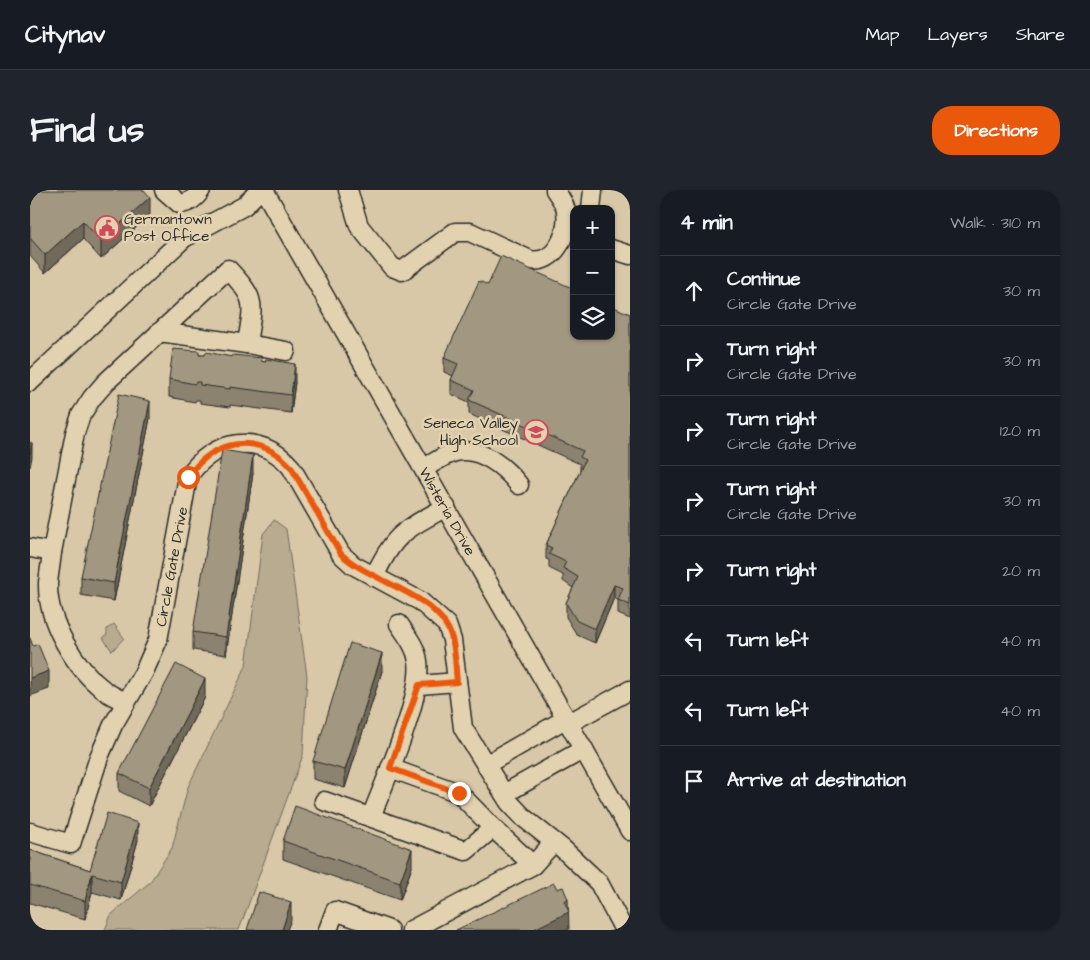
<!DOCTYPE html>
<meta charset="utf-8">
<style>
body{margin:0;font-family:"Architects Daughter",sans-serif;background:#20242c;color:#f1f3f6}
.controls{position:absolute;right:15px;top:15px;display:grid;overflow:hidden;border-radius:10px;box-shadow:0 1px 4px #0004}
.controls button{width:45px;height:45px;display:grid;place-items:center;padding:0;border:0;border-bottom:1px solid #363941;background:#171b24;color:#f1f3f6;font:25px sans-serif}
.stop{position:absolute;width:15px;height:15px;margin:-11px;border:4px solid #ea580c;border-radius:50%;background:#fff}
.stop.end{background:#ea580c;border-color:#fff;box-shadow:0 1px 5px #0008}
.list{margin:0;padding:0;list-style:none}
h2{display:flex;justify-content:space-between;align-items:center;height:65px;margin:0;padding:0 20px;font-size:21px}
h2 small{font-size:16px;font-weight:400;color:#9ea1a6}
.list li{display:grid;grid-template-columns:32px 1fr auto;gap:15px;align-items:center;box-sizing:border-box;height:70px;padding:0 20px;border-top:1px solid #363941}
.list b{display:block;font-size:19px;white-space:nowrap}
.list p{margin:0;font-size:16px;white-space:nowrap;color:#9ea1a6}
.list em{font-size:16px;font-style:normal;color:#9ea1a6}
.icon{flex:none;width:28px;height:28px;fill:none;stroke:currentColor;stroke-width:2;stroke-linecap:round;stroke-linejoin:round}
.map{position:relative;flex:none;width:600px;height:740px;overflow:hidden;border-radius:20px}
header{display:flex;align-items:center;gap:30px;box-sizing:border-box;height:70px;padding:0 25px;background:#171b24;border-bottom:1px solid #363941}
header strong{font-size:24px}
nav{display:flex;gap:28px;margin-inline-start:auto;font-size:18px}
.intro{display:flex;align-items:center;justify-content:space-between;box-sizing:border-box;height:120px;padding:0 30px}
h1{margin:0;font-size:35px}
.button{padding:12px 22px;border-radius:20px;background:#ea580c;color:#fff;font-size:18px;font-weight:700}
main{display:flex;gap:30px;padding:0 30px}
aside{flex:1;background:#171b24;border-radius:20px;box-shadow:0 1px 4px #0004}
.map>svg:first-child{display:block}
.green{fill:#b8ab90;stroke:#726b5e}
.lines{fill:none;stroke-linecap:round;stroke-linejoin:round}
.minor-casing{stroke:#2b2b2b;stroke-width:21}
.minor{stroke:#e3d2af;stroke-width:18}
.wall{fill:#8b836f;stroke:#2b2b2b}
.shaded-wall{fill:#716a5a;stroke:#2b2b2b}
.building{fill:#a29881;stroke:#2b2b2b}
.route{stroke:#ea580c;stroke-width:6}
.labels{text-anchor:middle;stroke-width:5;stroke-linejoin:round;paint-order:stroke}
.poi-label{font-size:15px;fill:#2b2b2b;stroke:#e3d2af;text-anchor:start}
.street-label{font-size:15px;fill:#2b2b2b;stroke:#e3d2af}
</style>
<header>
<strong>Citynav</strong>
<nav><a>Map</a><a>Layers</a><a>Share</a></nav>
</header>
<div class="intro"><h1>Find us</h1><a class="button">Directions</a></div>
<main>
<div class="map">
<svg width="600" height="740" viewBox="0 0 600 740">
<rect width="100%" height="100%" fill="#d8c8a7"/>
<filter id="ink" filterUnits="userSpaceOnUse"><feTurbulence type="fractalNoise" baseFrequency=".02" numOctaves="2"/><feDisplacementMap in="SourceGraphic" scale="10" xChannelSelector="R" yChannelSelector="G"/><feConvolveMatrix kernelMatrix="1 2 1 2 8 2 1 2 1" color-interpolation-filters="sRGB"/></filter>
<g filter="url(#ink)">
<path class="green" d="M244,330L256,339L277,486L273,565L209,740H75L81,725L120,692L142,658L158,597L216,476L233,344Z
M84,434L94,448L82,461L73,448L77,445V439Z"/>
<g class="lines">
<defs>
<g id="minor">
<path d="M134,0L150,14C160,13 166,8 171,0"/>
<path id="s1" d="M234,0L600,641"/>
<path d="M318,0L329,36L362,77L372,81L425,42H440L500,70C525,75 539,44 536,21C535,14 529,6 525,0"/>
<path d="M561,19L563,0"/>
<path d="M581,59L600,65"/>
<path d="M217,154L256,161"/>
<path d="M0,192L154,48L214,16L230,0"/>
<path d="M394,278C404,273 414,265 425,262C450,256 475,277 489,295"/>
<path d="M0,358L22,362C21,373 19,383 18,393C17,432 45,478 75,501C81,505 89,509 96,512"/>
<path d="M22,362L45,243L51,225L62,208L76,192L198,79C228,111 223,112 217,154L129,142"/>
<path d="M344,387C365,342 375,340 416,317"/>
<path d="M389,495L427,492"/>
<path d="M539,533L600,500"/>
<path d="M457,574L537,528"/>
<path d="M360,578L429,603L463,638"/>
<path d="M474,604L554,559"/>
<path d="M294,611L436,661L463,638L503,675"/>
<path d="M341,627C355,591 393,506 388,471C386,457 377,446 369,434"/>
<path id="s2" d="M0,642L41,654L69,567L83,535L114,482L128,450L158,287C183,249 230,241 261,277L311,364L323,375L390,411L417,435L422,450L433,538L479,612L494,628L533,659L569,693L594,740"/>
<path d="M298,740L305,721L359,740"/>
<path d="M381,740L503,675L524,652"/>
</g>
</defs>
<use href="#minor" class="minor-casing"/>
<use href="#minor" class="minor"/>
</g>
<path class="wall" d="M0,0L120,25L71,69L53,49L15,83L0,66Z
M458,95L600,124V429L588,424V410L584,408L565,453L547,445L536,427V413L543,398L533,391V385L519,378V370L516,369V355L550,281V274L439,224V212L421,204V190L423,186L414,182V168Z
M169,165L202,167L232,171L265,192L261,223L200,215V217L170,213V210H166L165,212L139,207V189Z
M120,228L84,411L51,405V387Z
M223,283L196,465L163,460V442Z
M352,481L315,598L283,589V571Z
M175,507L119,616L89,601V583Z
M108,650L91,710L62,702L55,729L0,713V660L60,680Z
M253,651L382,677L370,710L253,669Z"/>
<path class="shaded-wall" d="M120,7V25L71,69V51Z
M53,31V49L15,83V65Z
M265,174V192L261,223V205Z
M120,211V228L84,411V393Z
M2,253V267L0,277V264Z
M223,265V283L196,465V447Z
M584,395V408L565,453V439Z
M352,463V481L315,598V580Z
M19,481V499L0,506V488Z
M175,489V507L119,616V598Z
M108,633V650L91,710V692Z
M382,659V677L370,710V692Z
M62,684V702L55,729V711Z
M538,709L539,740H502L534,711Z
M261,712V730L257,740H252Z"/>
<path class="building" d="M0,0H114L120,7L71,51L53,31L15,65L0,48Z
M471,66L544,99V146H581V116L600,124V415L588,410L593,398L584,395L565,439L547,431L536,413L548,387L533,378L536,372L519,364L522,358L516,355L555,270L550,267L553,261L439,210L444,200L421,190L428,174L414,168L449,91L458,95Z
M143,159L169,161V165H175L176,162L202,167L203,165L232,168L231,171L235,172L236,169L265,174L261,205L200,197V199L170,195V192H166L165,194L139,189Z
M89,204L120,211L84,393L51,387Z
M0,252L2,253L0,264Z
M192,260L223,265L196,447L163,442Z
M0,448L3,456L8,454L19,481L0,488Z
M320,453L352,463L315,580L283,571Z
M146,474L175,489L119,598L89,583Z
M265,616L382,659L370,692L253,651Z
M77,623L108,633L91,692L62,684L55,711L0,695V660L60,680Z
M524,693L527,699L533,697L538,709L534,711L539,722L502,740H426Z
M229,702L261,712L252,740H217Z"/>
</g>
<g class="lines" filter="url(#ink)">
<path class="route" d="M158,287C183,249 229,241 261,277L311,364C340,391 395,401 416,435C426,450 425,474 427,492L389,495L360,578L429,603"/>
</g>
<defs>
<symbol id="civic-ring" viewBox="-11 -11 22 22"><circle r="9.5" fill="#e3d2af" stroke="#d1495b" stroke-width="1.5"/><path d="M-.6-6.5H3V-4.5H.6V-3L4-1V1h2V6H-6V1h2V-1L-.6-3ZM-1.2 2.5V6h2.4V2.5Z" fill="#d1495b"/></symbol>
<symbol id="school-ring" viewBox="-11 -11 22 22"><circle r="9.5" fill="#e3d2af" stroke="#d1495b" stroke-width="1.5"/><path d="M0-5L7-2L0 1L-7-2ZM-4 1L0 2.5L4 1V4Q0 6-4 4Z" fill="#d1495b"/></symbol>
</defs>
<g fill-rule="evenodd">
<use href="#civic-ring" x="63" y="24" width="28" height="28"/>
<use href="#school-ring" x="492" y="228" width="28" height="28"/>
</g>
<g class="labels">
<g class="poi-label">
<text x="94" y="34">Germantown<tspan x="94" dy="17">Post Office</tspan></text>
<text x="488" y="238" text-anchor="end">Seneca Valley<tspan x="488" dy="17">High School</tspan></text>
</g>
<g class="street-label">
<text dy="5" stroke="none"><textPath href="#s1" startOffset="370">Wisteria Drive</textPath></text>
<text dy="5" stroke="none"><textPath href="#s2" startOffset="340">Circle Gate Drive</textPath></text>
</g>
</g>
</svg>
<div class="controls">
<button>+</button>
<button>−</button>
<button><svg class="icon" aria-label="layers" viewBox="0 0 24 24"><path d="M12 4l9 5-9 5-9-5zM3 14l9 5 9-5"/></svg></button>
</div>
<div class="stop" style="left:158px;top:287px"></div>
<div class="stop end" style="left:429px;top:603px"></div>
</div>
<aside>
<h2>4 min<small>Walk · 310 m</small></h2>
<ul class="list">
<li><svg class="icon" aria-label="ahead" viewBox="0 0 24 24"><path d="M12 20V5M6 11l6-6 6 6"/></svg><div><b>Continue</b><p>Circle Gate Drive</p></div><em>30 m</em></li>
<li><svg class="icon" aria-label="right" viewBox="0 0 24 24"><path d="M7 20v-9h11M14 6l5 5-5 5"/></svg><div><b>Turn right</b><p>Circle Gate Drive</p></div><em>30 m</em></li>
<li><svg class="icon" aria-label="right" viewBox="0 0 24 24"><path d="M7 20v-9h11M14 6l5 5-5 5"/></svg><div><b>Turn right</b><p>Circle Gate Drive</p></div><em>120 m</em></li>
<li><svg class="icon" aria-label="right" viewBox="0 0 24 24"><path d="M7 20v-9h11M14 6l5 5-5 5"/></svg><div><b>Turn right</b><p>Circle Gate Drive</p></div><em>30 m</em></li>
<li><svg class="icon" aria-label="right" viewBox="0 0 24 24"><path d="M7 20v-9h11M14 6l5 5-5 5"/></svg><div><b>Turn right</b></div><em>20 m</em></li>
<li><svg class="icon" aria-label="left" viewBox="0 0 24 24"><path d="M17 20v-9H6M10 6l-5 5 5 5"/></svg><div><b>Turn left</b></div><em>40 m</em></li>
<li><svg class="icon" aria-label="left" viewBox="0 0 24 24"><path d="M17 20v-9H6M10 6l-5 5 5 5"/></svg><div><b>Turn left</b></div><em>40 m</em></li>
<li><svg class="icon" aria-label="arrive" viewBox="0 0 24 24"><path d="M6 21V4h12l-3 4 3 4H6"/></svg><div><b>Arrive at destination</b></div></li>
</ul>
</aside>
</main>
